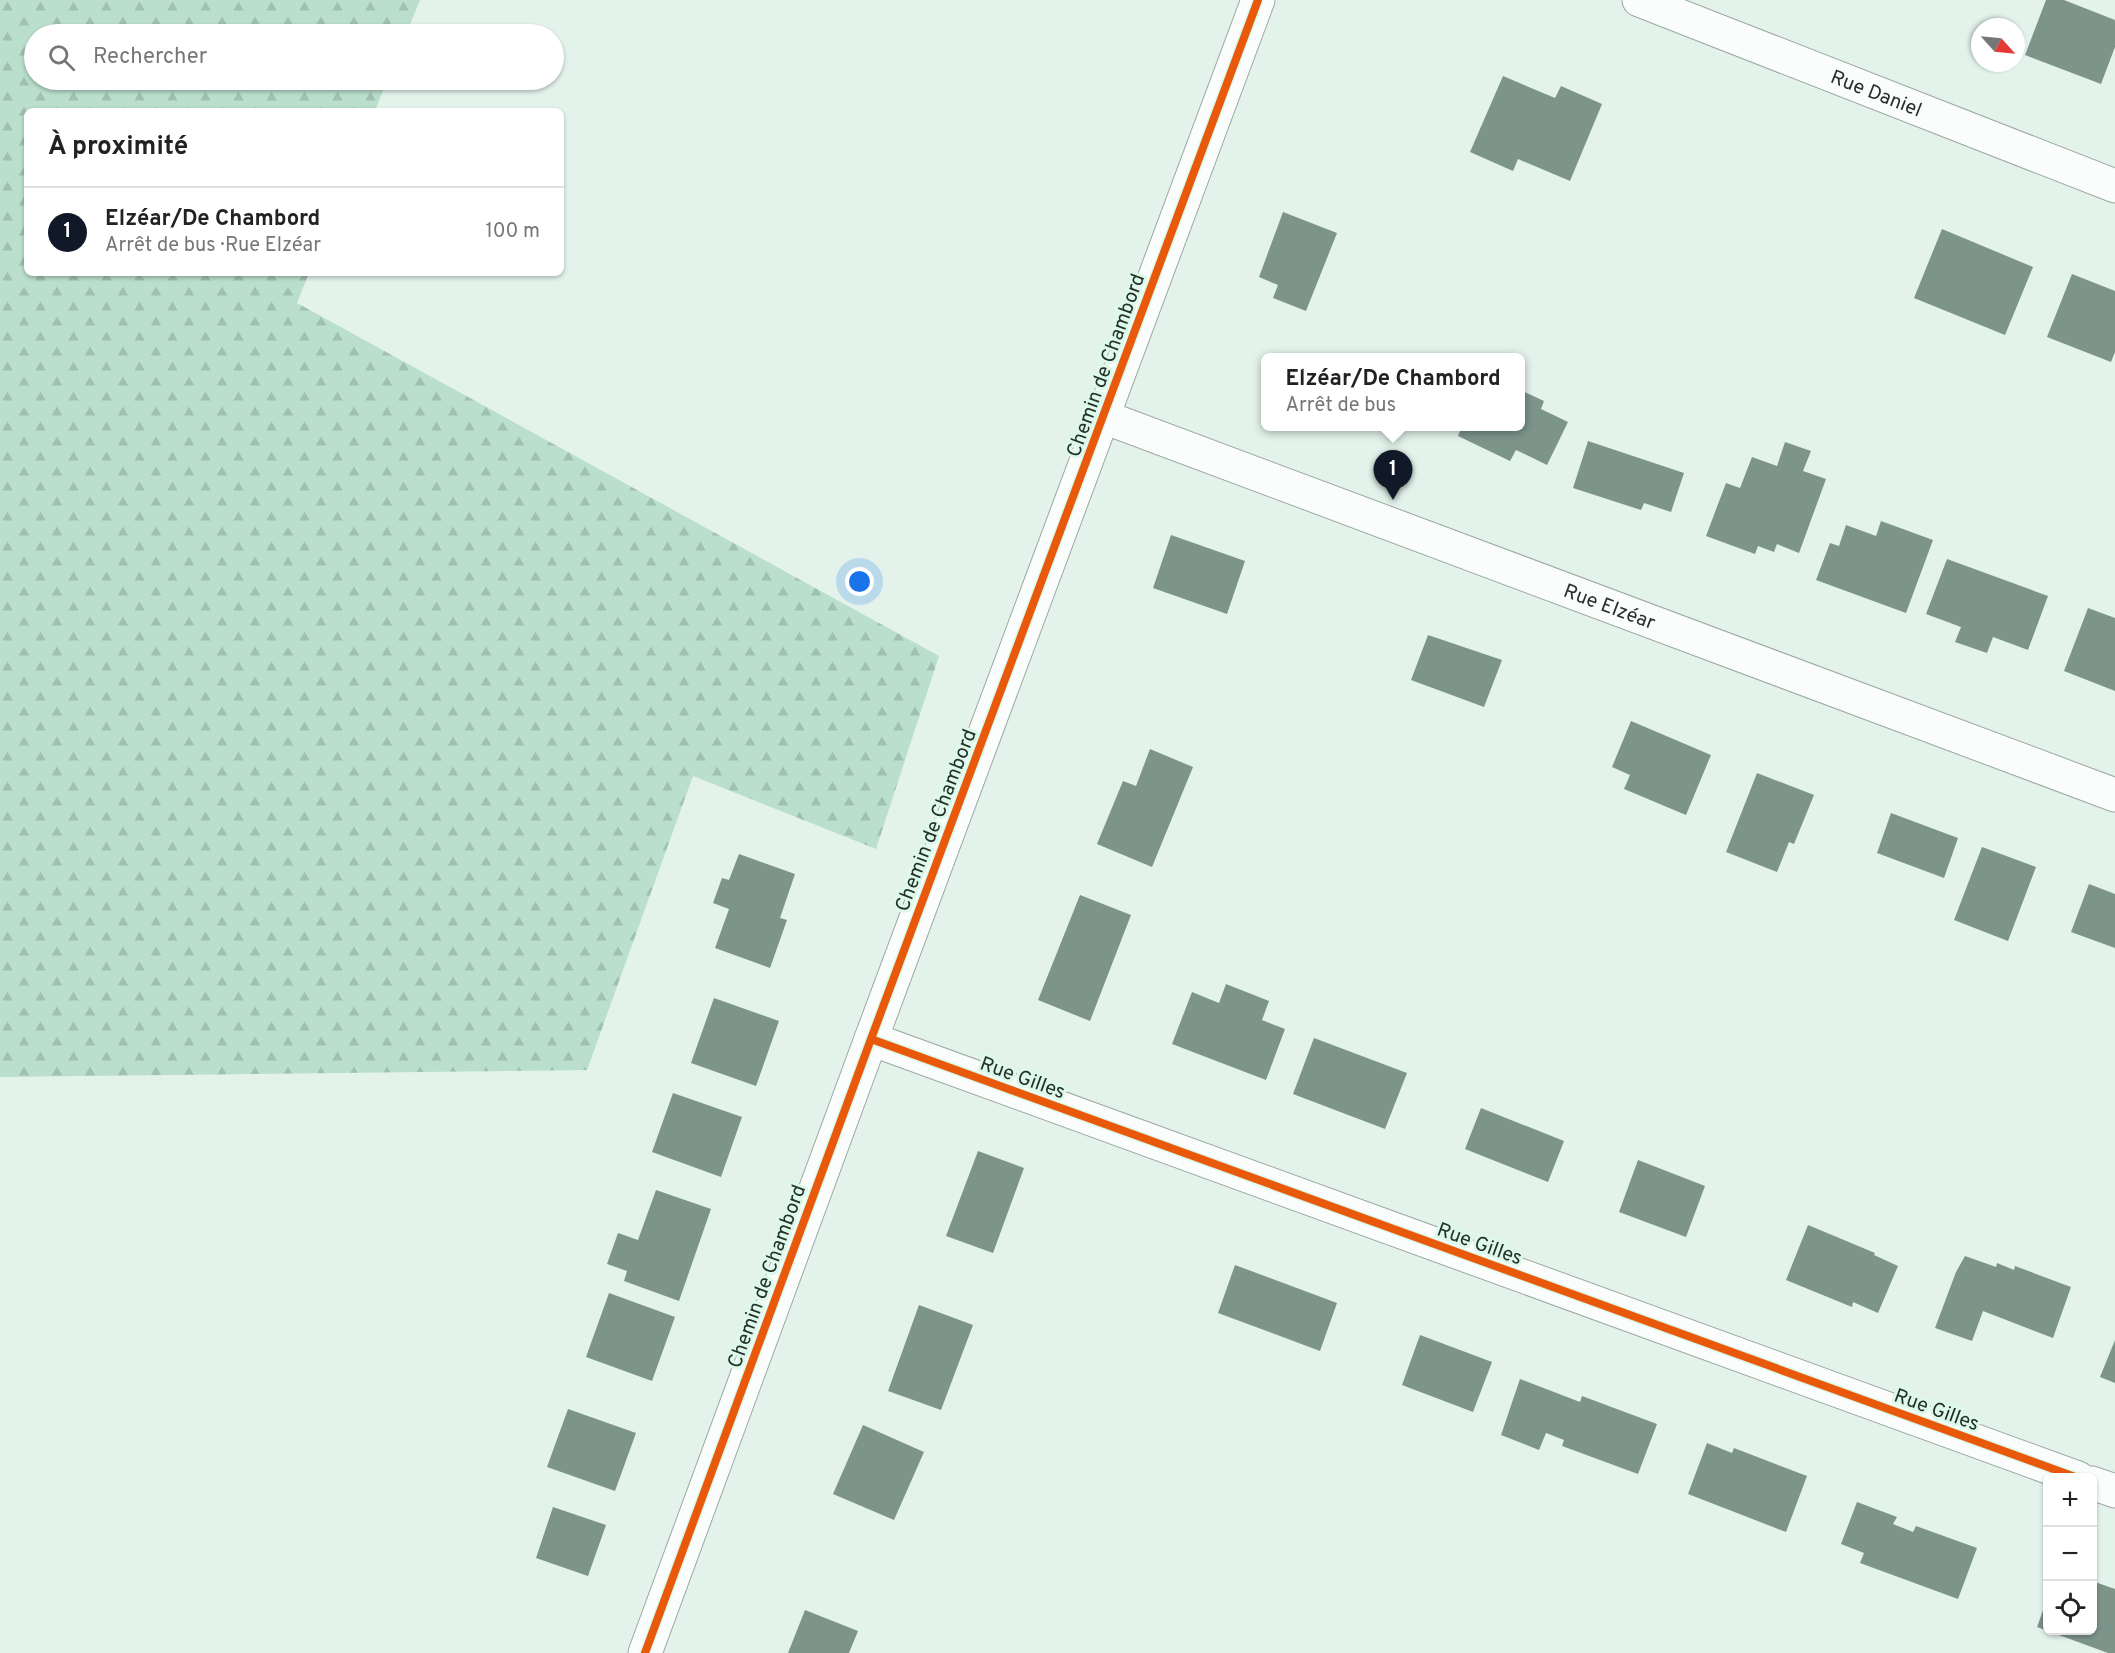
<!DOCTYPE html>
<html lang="fr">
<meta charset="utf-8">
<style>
body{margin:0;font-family:Overpass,sans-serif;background:#f6f6f6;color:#222}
.controls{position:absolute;right:18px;bottom:18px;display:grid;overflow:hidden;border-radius:9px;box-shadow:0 2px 4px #0004}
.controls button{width:54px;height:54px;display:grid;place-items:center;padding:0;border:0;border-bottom:2px solid #e0e0e0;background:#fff;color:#222;font:30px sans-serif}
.compass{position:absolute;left:1971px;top:18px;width:54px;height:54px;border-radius:50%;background:#fff;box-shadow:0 2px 4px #0004;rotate:117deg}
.you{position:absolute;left:860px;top:582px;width:21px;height:21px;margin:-15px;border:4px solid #fff;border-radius:50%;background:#1a73e8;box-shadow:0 0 0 9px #1a73e833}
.badge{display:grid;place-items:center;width:39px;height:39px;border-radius:50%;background:#111827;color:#fff;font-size:20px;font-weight:700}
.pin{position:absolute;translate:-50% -50px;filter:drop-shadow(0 2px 3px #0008)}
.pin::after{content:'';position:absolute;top:32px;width:21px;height:18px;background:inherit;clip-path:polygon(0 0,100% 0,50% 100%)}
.popup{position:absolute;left:1261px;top:353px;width:264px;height:78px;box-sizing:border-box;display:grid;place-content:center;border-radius:9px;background:#fff;filter:drop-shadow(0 2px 4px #0005);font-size:20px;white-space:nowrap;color:#767676}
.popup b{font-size:22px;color:#222}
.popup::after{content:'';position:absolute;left:50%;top:100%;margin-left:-12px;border:12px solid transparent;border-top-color:#fff}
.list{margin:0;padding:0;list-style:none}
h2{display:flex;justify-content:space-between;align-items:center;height:78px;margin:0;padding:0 24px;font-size:26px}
h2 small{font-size:20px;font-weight:400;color:#767676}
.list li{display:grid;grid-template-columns:39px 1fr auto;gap:18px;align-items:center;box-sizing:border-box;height:90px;padding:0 24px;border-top:2px solid #e0e0e0}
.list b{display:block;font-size:22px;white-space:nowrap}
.list p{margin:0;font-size:20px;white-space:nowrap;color:#767676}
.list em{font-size:20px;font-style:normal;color:#767676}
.icon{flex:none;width:33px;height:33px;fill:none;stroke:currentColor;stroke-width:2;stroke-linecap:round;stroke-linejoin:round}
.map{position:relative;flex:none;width:2115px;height:1653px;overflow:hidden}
.search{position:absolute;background:#fff;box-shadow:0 2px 4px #0004;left:24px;top:24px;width:540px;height:66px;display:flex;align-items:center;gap:15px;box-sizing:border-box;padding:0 21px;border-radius:33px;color:#767676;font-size:22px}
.panel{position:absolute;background:#fff;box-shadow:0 2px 4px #0004;left:24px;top:108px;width:540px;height:168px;border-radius:9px}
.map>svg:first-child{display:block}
.forest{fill:url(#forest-firs)}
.building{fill:#7d948b}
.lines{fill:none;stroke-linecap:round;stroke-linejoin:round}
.street-casing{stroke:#9ca8a1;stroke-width:35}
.street{stroke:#fbfdfc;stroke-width:33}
.cycleway-casing{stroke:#ddf9ea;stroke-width:11}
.cycleway{stroke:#e8590c;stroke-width:8}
.labels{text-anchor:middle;stroke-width:6;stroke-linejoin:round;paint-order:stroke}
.street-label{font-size:20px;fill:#25302b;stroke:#ddf9ea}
</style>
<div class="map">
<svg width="2115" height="1653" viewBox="0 0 2115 1653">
<defs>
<pattern id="forest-firs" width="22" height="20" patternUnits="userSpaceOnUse" patternTransform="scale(1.5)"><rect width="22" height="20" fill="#badfcd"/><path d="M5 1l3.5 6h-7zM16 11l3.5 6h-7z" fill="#a0c0b0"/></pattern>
</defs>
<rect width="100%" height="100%" fill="#e3f3eb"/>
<path class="forest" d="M0,0H420L406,34H34V80H387L375,111H27V273H309L297,303L939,656L876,849L693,776L587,1070L0,1077Z"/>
<path class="building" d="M2046,0H2064L2115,20V47L2101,84L2025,55Z
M1503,76L1555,98L1561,86L1602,104L1570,181L1518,159L1513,171L1470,152Z
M1283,212L1337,233L1306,311L1273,298L1278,285L1259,277Z
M1942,229L2033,267L2005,335L1914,298Z
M2072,274L2115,291V352L2111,362L2047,337Z
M1520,390L1544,401L1541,409L1568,422L1547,465L1516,450L1510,461L1458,436L1462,426H1520Z
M1588,441L1684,473L1671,512L1644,503L1641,510L1573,488Z
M1785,442L1811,451L1803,471L1826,479L1799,553L1777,544L1774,552L1758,546L1755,554L1706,536L1726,483L1740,488L1752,457L1777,466Z
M1881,521L1933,540L1906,613L1816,580L1830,543L1839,546L1846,525L1876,536Z
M1171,535L1245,561L1227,614L1153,588Z
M1947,559L2048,596L2028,650L1993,637L1987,653L1955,642L1961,627L1926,614Z
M2088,608L2115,618V691L2064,671Z
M1428,635L1502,660L1484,707L1411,680Z
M1631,721L1711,755L1686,815L1624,789L1630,775L1612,767Z
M1150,749L1193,767L1152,867L1097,844L1123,781L1136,786Z
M1757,773L1814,795L1794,844L1789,842L1777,872L1726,852Z
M1891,813L1958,838L1944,878L1877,853Z
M1982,847L2036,867L2008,941L1954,920Z
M739,854L795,874L780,918L787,920L770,968L715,948L729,909L713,903L722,878L729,880Z
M2089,884L2115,894V948L2071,932Z
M1080,895L1131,915L1090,1021L1038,1000Z
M1226,984L1269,1001L1262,1020L1285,1029L1266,1080L1172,1044L1192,992L1219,1003Z
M714,998L779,1021L756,1086L691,1063Z
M1314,1038L1407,1073L1385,1129L1293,1094Z
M673,1093L742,1117L721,1177L652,1152Z
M1481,1108L1564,1141L1548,1182L1465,1149Z
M978,1151L1024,1168L993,1253L946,1236Z
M1638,1160L1705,1186L1686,1237L1619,1212Z
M656,1190L711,1209L679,1301L624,1281L627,1271L607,1264L618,1233L638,1240Z
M1808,1225L1875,1253L1874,1255L1898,1266L1878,1313L1853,1302L1852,1307L1786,1280Z
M1965,1256L1996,1267L1997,1263L2014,1270L2015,1266L2071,1287L2053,1338L1983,1311L1972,1341L1935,1328L1956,1272Z
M1235,1265L1337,1303L1320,1351L1218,1313Z
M609,1293L675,1317L652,1381L586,1357Z
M919,1305L973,1325L941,1410L888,1391Z
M1420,1335L1492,1362L1473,1412L1402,1385Z
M2115,1340V1383L2100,1377Z
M1520,1379L1580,1402L1582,1396L1657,1424L1638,1474L1562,1446L1564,1440L1546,1433L1539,1450L1501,1435Z
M568,1409L636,1433L615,1491L547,1467Z
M863,1425L924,1452L894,1520L833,1494Z
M1707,1443L1732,1453L1734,1448L1807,1476L1786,1532L1688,1494Z
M1857,1502L1897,1517L1893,1524L1913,1532L1916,1526L1977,1548L1958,1599L1860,1563L1864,1553L1841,1544Z
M553,1507L606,1525L588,1576L536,1558Z
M2092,1581L2115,1589V1653H2108L2037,1627L2047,1599L2048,1630H2092Z
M805,1610L858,1631L849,1653H788Z"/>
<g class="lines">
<defs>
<g id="street">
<path id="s1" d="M1639,0L2115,186"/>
<path id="s2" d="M1104,417L2115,795"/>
<path d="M871,1039L2078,1478"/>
<path d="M2092,1483L2115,1491"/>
<path d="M645,1653L871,1039L1258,0"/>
</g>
</defs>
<use href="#street" class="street-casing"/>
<use href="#street" class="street"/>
<defs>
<path id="cycleway" d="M871,1039L2078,1478
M645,1653L871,1039L1258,0"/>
</defs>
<use href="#cycleway" class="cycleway-casing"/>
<use href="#cycleway" class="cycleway"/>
</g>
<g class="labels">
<g class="street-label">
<text dy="7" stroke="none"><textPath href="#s1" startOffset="255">Rue Daniel</textPath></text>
<text transform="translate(1105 365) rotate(-70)" y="7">Chemin de Chambord</text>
<text dy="7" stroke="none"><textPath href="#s2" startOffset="540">Rue Elzéar</textPath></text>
<text transform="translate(935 820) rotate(-69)" y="7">Chemin de Chambord</text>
<text transform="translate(1023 1077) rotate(20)" y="7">Rue Gilles</text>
<text transform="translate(1480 1243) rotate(20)" y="7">Rue Gilles</text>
<text transform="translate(766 1276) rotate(-70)" y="7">Chemin de Chambord</text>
<text transform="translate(1937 1409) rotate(20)" y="7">Rue Gilles</text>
</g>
</g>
</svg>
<div class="controls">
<button>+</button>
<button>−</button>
<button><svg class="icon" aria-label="locate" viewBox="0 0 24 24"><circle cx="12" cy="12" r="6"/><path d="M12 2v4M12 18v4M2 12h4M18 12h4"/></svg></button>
</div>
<svg class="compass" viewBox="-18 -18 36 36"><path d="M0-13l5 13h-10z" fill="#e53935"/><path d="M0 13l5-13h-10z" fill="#767676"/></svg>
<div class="you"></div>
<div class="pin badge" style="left:1393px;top:500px">1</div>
<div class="popup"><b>Elzéar/De Chambord</b>Arrêt de bus</div>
<div class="search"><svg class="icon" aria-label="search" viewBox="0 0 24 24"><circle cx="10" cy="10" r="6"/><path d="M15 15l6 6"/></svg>Rechercher</div>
<section class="panel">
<h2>À proximité<small></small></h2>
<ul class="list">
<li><span class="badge">1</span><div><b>Elzéar/De Chambord</b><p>Arrêt de bus · Rue Elzéar</p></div><em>100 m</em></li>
</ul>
</section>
</div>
